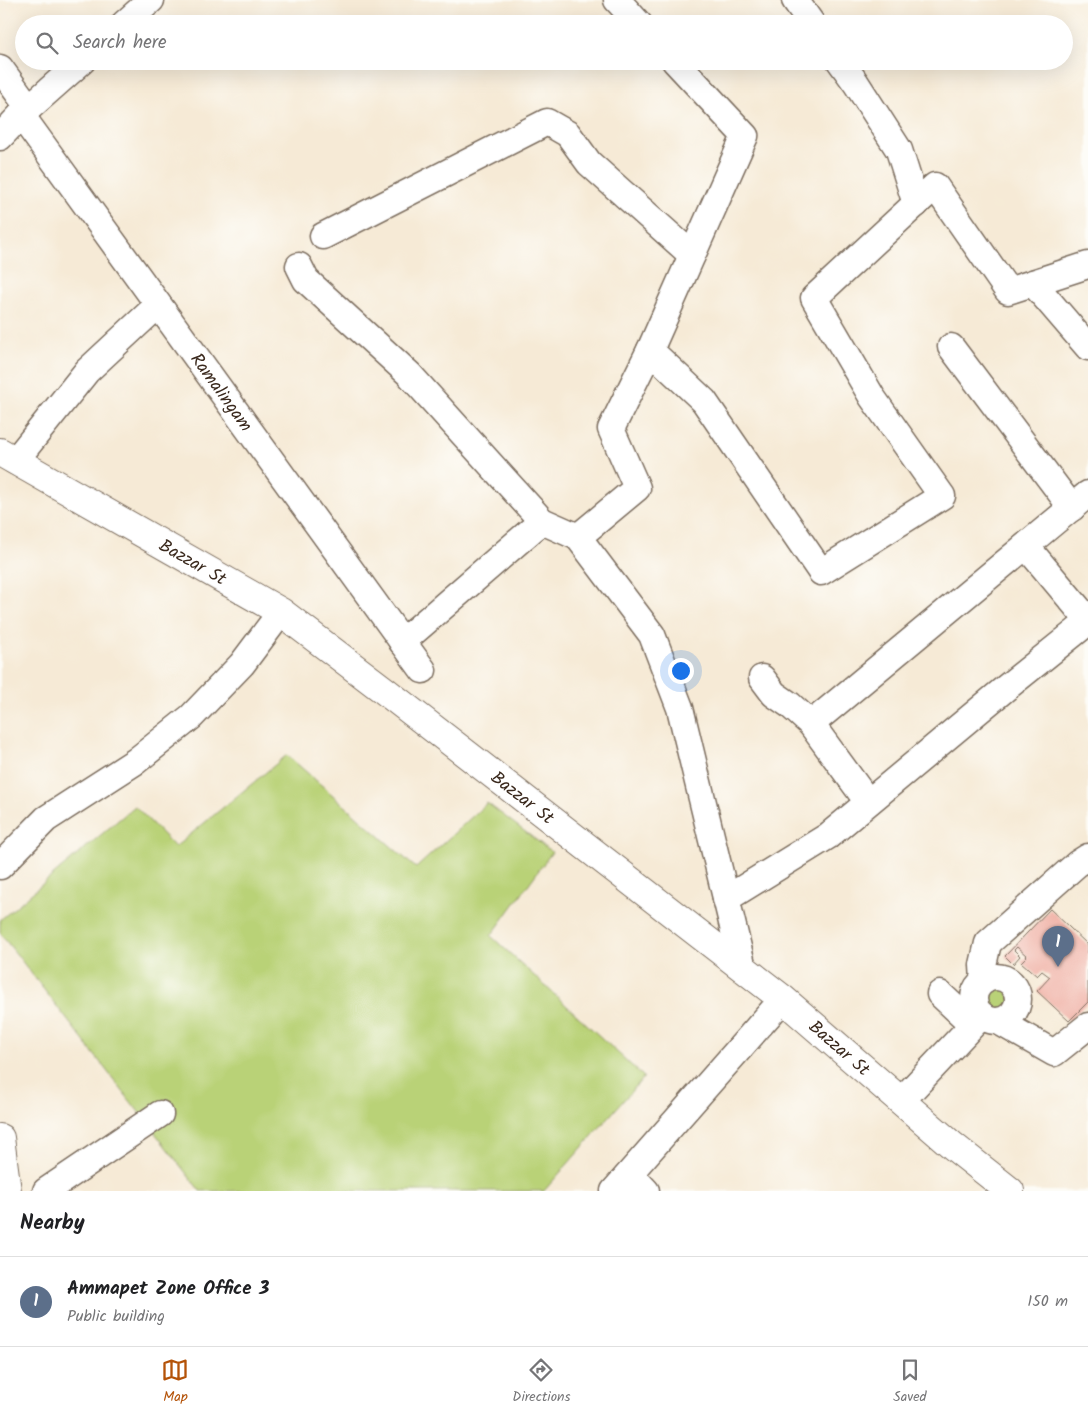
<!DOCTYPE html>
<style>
body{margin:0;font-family:Kalam,sans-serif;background:#f6f6f6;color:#202124}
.you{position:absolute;left:680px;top:670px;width:18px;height:18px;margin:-12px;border:4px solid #fff;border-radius:50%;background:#1a73e8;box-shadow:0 0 0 8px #1a73e833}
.badge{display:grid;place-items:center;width:32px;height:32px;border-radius:50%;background:#b45309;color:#fff;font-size:16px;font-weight:700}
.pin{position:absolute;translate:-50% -41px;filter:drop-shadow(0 1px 2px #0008)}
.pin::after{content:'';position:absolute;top:26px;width:18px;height:15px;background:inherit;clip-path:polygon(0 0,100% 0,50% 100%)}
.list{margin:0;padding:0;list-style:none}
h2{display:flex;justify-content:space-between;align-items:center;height:65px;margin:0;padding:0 20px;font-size:21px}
h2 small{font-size:16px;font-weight:400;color:#757577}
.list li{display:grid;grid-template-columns:32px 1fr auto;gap:15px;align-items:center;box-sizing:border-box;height:90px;padding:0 20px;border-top:1px solid #e0e0e0}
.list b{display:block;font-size:19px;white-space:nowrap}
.list p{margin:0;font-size:16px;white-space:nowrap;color:#757577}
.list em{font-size:16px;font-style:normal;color:#757577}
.icon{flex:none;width:28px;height:28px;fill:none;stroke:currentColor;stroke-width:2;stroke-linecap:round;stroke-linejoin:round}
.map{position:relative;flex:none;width:1088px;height:1191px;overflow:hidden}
.search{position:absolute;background:#fff;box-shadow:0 5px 20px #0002;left:15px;right:15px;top:15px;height:55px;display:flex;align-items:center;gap:12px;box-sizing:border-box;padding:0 18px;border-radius:28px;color:#757577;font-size:19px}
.sheet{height:155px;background:#fff}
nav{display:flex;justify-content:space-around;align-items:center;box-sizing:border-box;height:70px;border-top:1px solid #e0e0e0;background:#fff;font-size:14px;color:#757577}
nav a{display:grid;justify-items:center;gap:2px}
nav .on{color:#b45309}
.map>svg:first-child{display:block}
.green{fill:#b9d277;stroke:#7a7e4a}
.building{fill:#f0b0a5}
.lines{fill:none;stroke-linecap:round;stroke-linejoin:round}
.street-casing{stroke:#7c6d5e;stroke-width:29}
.secondary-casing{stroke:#7c6d5e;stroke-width:30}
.street{stroke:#fff;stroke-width:26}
.secondary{stroke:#fff;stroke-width:28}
.labels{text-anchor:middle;stroke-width:4.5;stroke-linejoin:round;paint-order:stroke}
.street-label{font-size:18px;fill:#3b2a1e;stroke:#fdfcf7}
</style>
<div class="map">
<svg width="1088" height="1191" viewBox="0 0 1088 1191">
<rect width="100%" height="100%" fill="#fdfcf7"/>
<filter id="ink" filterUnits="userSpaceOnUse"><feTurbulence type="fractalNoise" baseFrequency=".02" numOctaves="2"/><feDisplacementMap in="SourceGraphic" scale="10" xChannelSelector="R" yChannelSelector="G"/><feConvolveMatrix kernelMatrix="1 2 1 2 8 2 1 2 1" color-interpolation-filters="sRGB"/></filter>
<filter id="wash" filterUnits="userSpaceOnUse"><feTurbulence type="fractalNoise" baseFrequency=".0096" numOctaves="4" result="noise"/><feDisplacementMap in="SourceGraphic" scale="20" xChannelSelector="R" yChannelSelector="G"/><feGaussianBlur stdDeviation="1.12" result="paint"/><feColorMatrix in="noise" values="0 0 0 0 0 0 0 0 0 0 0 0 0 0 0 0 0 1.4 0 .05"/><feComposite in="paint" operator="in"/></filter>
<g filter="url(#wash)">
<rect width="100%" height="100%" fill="#f6ead6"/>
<path class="green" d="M287,755L416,868L487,803L552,852L491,936L644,1077L544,1191H200L0,933V920L135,806L175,847Z
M993,984C1014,981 1019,1009 997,1014L982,1003L983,994Z"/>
<g id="blocks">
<path class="building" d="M1050,909L1088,945V1002L1069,1021L1037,991L1050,977L1042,971L1037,976L1021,962L1027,956L1017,947L1014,950L1020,956L1013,964L1005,956Z"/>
</g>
</g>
<g filter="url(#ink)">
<use href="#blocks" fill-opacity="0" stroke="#7c6d5e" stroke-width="1"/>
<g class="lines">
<defs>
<g id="street">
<path d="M617,0L639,24"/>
<path d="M795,0L812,24"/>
<path d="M124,24L151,0"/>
<path d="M840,61L856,83L899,150L916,204"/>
<path d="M0,68L29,108"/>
<path id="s1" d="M21,115L423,670"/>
<path d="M0,137L21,115L82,61"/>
<path d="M323,236L547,122L568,134L589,163L692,255"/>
<path d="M299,266L306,280L409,374L542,521L578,537"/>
<path d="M1033,283L1088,347"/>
<path d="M951,347L1072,508"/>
<path d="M650,350L745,136L675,61"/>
<path d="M15,461L87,371L158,305"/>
<path d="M1026,546L1088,620"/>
<path d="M402,642L542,521"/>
<path d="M762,678L774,694L790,705L811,724"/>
<path d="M868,802L811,724L1088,494"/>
<path d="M0,866L46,819L136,761L191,717L242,664L281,612"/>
<path d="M726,899L828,836L1007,687L1088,622"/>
<path d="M743,968L680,708L652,635L578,537L637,488L611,429L650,350L704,401L821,572L942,496L872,397L814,298L935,186L1008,291L1088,265"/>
<circle cx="996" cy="999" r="22"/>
<path d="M984,981L983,965L988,943L1077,864L1088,857"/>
<path d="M940,994L972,1024"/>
<path d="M998,1021L1054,1053L1088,1026"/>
<path d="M901,1101L982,1015"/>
<path d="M630,1174L646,1191"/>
<path d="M46,1191L160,1114"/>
<path d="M614,1191L783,999"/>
</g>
<g id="secondary">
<path id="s2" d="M0,452L281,612L385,691L783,999L953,1146L1010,1191"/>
<path d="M0,1138L7,1191"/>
</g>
</defs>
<use href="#street" class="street-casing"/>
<use href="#secondary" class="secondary-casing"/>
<use href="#street" class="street"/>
<use href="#secondary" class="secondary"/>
</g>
</g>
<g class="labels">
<g class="street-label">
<text dy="6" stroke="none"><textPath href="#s1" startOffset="342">Ramalingam</textPath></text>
<text dy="6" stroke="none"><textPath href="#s2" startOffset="222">Bazzar St</textPath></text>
<text dy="6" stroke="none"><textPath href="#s2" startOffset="628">Bazzar St</textPath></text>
<text dy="6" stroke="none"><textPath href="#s2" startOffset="1032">Bazzar St</textPath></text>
</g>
</g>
</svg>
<div class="you"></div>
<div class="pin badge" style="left:1058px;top:967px;background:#5c6f8a">1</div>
<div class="search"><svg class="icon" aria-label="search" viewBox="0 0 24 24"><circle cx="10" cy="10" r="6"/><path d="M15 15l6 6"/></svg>Search here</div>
</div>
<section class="sheet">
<h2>Nearby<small></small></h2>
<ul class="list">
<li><span class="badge" style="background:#5c6f8a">1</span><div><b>Ammapet Zone Office 3</b><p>Public building</p></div><em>150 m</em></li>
</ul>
</section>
<nav>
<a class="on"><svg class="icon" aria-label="map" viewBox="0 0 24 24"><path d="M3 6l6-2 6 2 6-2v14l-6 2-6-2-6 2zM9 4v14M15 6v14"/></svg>Map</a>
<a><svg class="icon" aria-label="directions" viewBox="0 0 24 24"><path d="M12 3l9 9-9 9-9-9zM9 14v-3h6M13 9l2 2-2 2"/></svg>Directions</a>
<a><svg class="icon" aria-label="saved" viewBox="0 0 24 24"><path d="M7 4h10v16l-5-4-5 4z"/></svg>Saved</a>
</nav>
